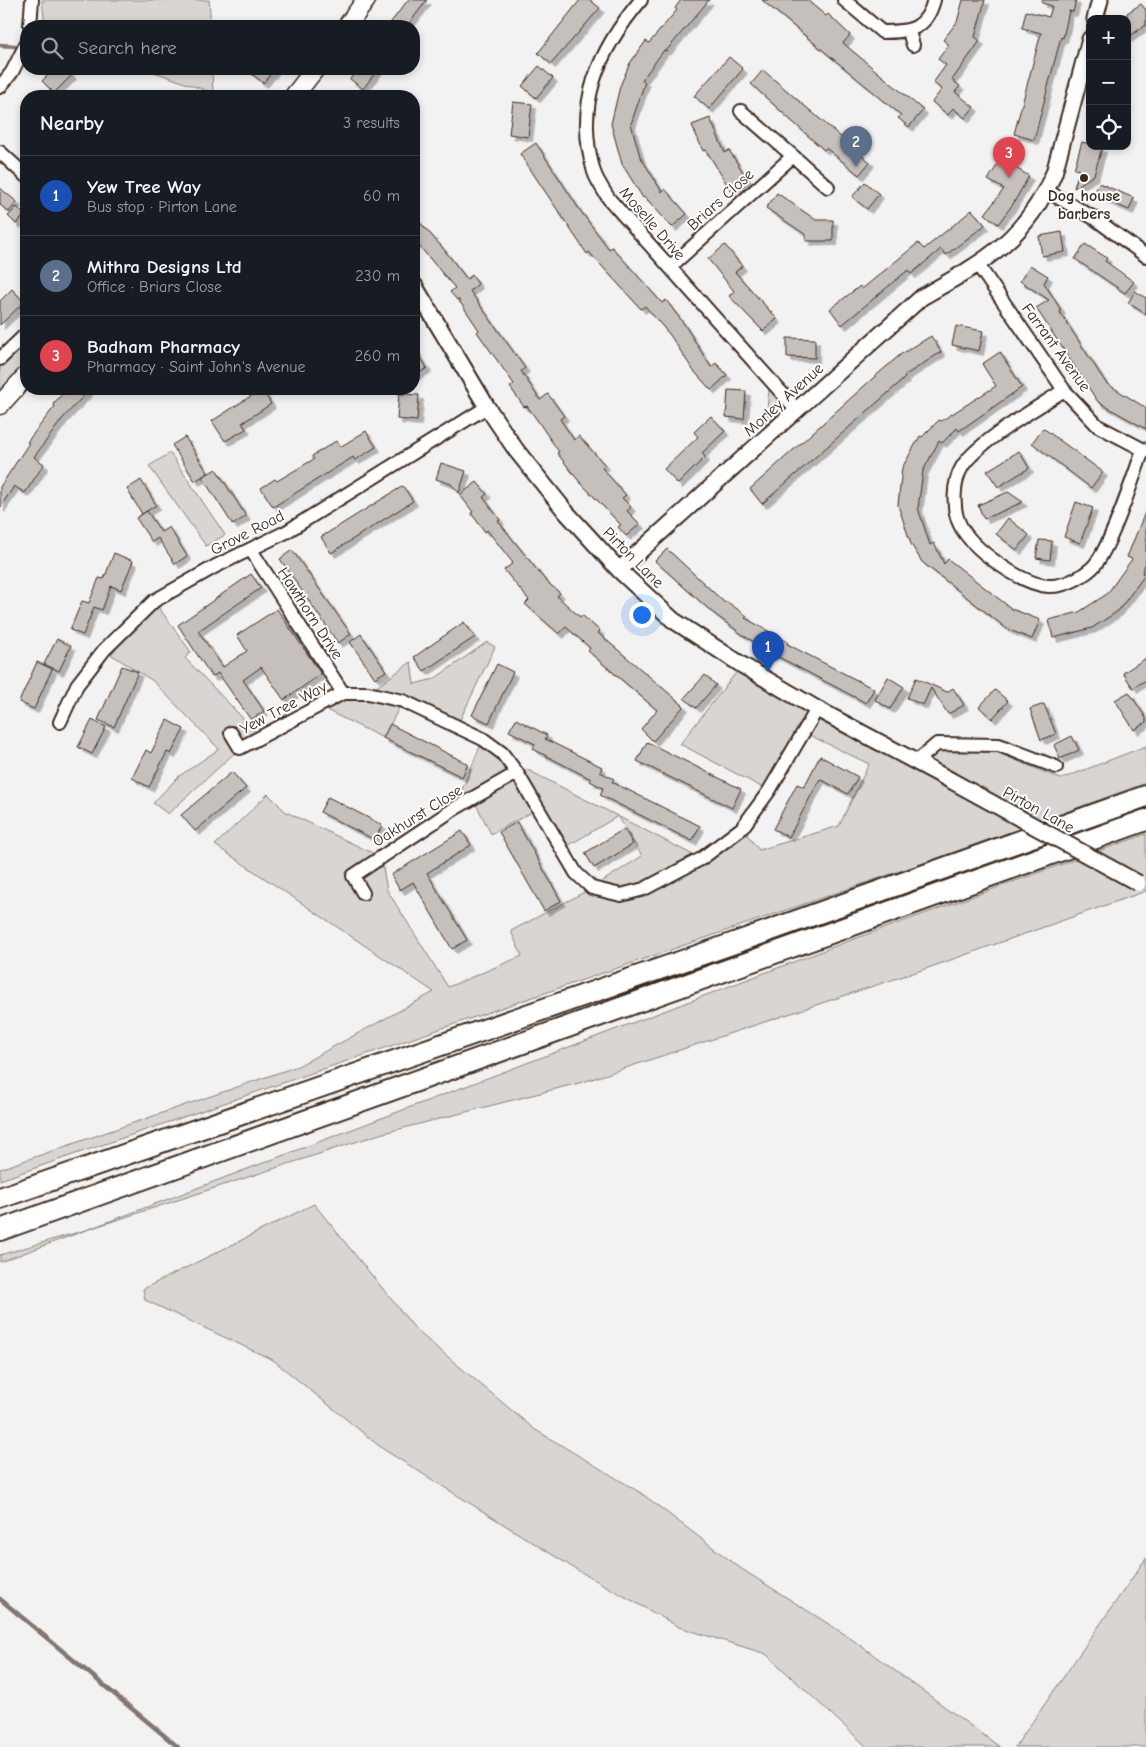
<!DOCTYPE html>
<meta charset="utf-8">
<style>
body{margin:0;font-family:"Comic Neue",sans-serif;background:#242831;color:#f1f3f6}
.controls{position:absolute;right:15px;top:15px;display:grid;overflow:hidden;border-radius:10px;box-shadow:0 2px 8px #0003}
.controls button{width:45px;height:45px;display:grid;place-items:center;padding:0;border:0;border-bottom:1px solid #363941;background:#171b24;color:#f1f3f6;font:25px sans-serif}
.you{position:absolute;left:641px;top:614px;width:18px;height:18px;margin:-12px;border:4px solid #fff;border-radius:50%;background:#1a73e8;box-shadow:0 0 0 8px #1a73e833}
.badge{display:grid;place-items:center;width:32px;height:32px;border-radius:50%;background:#2563eb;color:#fff;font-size:16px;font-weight:700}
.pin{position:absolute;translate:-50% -41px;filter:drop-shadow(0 1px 2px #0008)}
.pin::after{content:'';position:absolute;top:26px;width:18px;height:15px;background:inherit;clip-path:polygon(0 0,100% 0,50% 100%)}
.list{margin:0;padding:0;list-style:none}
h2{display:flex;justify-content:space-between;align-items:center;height:65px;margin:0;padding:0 20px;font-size:21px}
h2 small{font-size:16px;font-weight:400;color:#9ea1a6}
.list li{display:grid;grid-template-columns:32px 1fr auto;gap:15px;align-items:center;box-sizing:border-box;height:80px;padding:0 20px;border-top:1px solid #363941}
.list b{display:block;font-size:19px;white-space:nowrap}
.list p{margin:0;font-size:16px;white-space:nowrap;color:#9ea1a6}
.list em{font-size:16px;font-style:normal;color:#9ea1a6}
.icon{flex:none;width:28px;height:28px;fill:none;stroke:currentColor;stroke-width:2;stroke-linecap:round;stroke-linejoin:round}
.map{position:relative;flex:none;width:1146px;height:1747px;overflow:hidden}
.search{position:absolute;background:#171b24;box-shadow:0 2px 8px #0003;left:20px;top:20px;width:400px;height:55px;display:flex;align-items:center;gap:12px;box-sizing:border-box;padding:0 18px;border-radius:20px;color:#9ea1a6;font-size:19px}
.panel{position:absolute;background:#171b24;box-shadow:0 2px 8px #0003;left:20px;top:90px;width:400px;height:305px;border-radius:20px}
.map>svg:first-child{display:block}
.green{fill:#d8d5d2;stroke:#8a8078}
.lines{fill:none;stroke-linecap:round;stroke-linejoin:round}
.stream{stroke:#827770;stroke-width:4.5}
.building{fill:#c6c0bd;stroke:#3b2a1e;filter:url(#shadow)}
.minor-casing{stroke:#3b2a1e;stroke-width:16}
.tertiary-casing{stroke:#3b2a1e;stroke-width:19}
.secondary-casing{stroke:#3b2a1e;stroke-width:21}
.trunk-casing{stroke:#3b2a1e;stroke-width:24}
.minor{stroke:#fff;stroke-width:12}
.tertiary{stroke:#fff;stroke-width:15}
.secondary{stroke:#fff;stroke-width:18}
.trunk{stroke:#fff;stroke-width:20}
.tertiary-bridge-casing{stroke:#3b2a1e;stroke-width:19;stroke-linecap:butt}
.tertiary-bridge{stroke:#fff;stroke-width:15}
.poi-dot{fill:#3b2a1e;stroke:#fff;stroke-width:2}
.labels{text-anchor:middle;stroke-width:4;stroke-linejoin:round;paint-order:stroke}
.poi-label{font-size:16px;font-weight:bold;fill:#3b2a1e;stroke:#fff}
.street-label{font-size:16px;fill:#3b2a1e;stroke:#fff}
</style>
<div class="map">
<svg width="1146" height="1747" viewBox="0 0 1146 1747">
<defs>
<filter id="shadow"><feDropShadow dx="4.5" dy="4.5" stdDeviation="0" flood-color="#0004"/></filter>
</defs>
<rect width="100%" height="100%" fill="#f3f2f2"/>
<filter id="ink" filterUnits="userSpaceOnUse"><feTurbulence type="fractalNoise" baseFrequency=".02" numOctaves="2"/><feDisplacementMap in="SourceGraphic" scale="10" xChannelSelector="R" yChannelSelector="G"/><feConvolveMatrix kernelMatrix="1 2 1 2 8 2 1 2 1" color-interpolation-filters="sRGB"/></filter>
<g filter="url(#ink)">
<path class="green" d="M42,0H209L211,26H45Z
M146,69H212L213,93Z
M26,334V376L0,405V359Z
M770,380L797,410L764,440Z
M170,453L225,535L206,546L149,466Z
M154,601L191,652L185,658L261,737L240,748L168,814L153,803L178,777L219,749L153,681L104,650Z
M487,642L495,647L457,726L403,701L383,738L318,706L343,693H368L411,662L414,684L434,679Z
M742,665L916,762L937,744L999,745L996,752L1061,779L1146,746V783L941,857L0,1180V1169L298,1066L434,992L215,845L268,794L286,812L381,857L387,890L448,987L522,956L511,931L592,888L642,856L618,816L561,850L538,809L491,834L473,798L454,809L483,739L517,773L526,769L701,859L742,828L759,850L839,826L869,764L803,732L769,791L680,744Z
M1146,834V891L928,968L583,1082L380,1134L89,1229L0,1262V1255L89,1229L854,939Z
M314,1204L417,1331L534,1429L641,1493L740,1568L846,1635L1000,1747H867L766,1654L679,1627L572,1567L383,1449L273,1360L145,1300L143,1289Z
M1146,1558V1747H1015Z"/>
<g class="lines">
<path class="stream" d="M0,45L15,46
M0,1599L178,1747"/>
</g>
<path class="building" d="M408,0H427L407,26H388Z
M580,0H590L600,8L551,64L538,53Z
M681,0H709L666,51L664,50L642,80L645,82L631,124L640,156L662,192L665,189L687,214L672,227L645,197L643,198L622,164L611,124L620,86L630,63L646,41L649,43L677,10L675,8Z
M762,0H807L826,16L828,14L850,35L843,43L923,110L909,127L898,118L901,115Z
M963,0H985L975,37L980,41L952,80L960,86L955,92L974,107L965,118L953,108L948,115L932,102L942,89L933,83L946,65L938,59L949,45L943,40L957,22Z
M1042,0H1076L1073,12L1069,11L1063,38L1061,37L1034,140L1014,134L1041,33L1022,28L1026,11L1049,17L1052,6L1042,3Z
M1141,4L1146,10V25L1127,38V13Z
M729,57L743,69L709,109L694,96Z
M539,66L553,78L536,98L522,86Z
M54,69H66L72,75L54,93L42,81Z
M246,69H275L263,83Z
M358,69H378L363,89L350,79Z
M763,70L870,162L859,175L826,148L824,150L805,133L751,84Z
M513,102L532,104L528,137L509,134Z
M710,118L725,153L729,150L748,180L731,191L706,150L703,151L692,125Z
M1082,142L1090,144V146L1102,148L1094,175L1074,188L1079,170L1074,169Z
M536,143L579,209L609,249L612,247L662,303L666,300L684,324L711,367L716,363L727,375L711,390L693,370L670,335L645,306L641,309L589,252L587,254L520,154Z
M1001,159L1029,176L1013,204L998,224L985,214L1004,189L988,180Z
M865,182L879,194L867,209L852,197Z
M1099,183L1134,198L1129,210L1094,195Z
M0,188L17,202L9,212L0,205Z
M777,193L816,220H833V241H806V235L766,208Z
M17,207L25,215L16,224L8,216Z
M972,210L985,225L946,255L941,249L911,274L908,270L842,325L830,309L860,286L862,289L918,243L924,249Z
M414,216L442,247L467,279L472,275L478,284L470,291L525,368L521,371L540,400L548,394L564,416L560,419L574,440L579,436L605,465L602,468L626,495L622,498L631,507L627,511L640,524L626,536L618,527L621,525L578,480L557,453L559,452L537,420L527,406L524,407L510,387L514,384L477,332L479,330L458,299L457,300L450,292L455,288L414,240Z
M1062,232L1065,252L1042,256L1039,236Z
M1085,244L1107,258L1105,261L1134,282L1125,293L1075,259Z
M725,245L742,266L735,272L777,319L763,331L729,296L734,291L708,259Z
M1030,265L1048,276L1044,283L1061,310L1059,311L1106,383L1146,408V429L1098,402L1036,308L1049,300L1020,281Z
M12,289L24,302L0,325V301Z
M1135,291L1146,298V314L1128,303Z
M956,326L983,331L979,351L952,345Z
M931,336L941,352L904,376L905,378L762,504L750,489L872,379L900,355Z
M787,338L815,339V358L787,357Z
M414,346L427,368L414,376Z
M1000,352L1022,387L959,431L957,428L942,443L939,441L923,471L918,508L930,545L934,543L944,564L948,559L1012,609L1040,620L1032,639L1007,629L922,562L911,544L898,505L902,468L920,436L922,437L939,420L941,421L996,386L982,364Z
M67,389H90L63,418L34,457L44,464L25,493L14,486L0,508V487L29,443L27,442L55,406L53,404Z
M262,389L271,404L242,423L246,429L225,441L212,421Z
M728,390L746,391L744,419L726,417Z
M399,394L419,395L417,421L397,419Z
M711,416L725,431L702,453L705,457L678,484L664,469L698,437L694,432Z
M1043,428L1103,472L1091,488L1032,443Z
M366,431L376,447L355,460L353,457L273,507L261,488L275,479L277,481L314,459L312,456L336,441L340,447Z
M185,437L208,473L195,481L172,445Z
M1019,451L1029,468L998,487L987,471Z
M441,463L466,471L459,493L451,484L436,479Z
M216,469L246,516L233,525L202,477Z
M141,480L156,505L142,514L127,489Z
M477,482L487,494L483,497L500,520L498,521L545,580L560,593L557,596L580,617L582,615L600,631L598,633L684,706L653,741L641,729L657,710L588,651L590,648L566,627L559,634L525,604L529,600L504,570L513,563L487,530L485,532L471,513L473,512L460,495Z
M403,486L413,501L331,553L321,537Z
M1008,492L1023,502L984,519L978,505Z
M1076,502L1093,508L1080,543L1064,537Z
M1146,510V562L1142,573L1145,575L1118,611L1092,628L1053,638L1049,620L1079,612L1107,594L1132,559L1127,557Z
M147,511L161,532L169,527L187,556L175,564L158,538L152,542L136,518Z
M1008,518L1029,535L1017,550L996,534Z
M1039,540L1052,541L1050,560L1036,558Z
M667,549L725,603L726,601L747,616L745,618L788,642L787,644L874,689L866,703L771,653L772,651L747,638L713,613L655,561Z
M292,550L351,634L338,643L280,559Z
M114,553L133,561L121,590L111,586L102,610L94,607L83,635L70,630L82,601L89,603L99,578L104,579Z
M251,574L261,588L198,631L223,667L247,651L237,635L277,609L321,674L284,700L261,667L243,680L264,711L251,720L218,673L212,677L178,625Z
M464,622L475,637L424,671L414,657Z
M361,634L386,671L375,678L350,642Z
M57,639L71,646L59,671L44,664Z
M1146,658V680L1133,688L1123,673Z
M37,662L52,669L34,709L19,702Z
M497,664L513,672L489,723L472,715Z
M122,666L138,672L114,727L98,720Z
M705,675L716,685L696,708L684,698Z
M888,677L904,687L890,709L875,700Z
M916,678L947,692L953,688L964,705L948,714L931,688L923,705L907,698Z
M995,690L1008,701L992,719L979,707Z
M1129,692L1146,718V722L1134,730L1115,700Z
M1044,704L1056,734L1041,740L1030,709Z
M516,719L547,735L545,739L602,767L600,772L614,779L612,782L700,826L692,841L600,795L603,788L590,781L591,779L533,749L535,744L509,731Z
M92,720L106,727L92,754L78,747Z
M167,720L184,729L171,754L167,752L149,787L132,778L146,750L151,753Z
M390,724L468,764L462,777L383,738Z
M1072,736L1079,750L1060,759L1054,745Z
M647,742L741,789L732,808L637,761Z
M820,756L858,777L848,794L820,779L789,837L773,829L797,784L804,787Z
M232,772L246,788L195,831L181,815Z
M328,797L382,825L375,840L320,812Z
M517,822L561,901L544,911L499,832Z
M624,829L633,844L594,868L585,853Z
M462,831L471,845L427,873L467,940L452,949L413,882L400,890L391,875Z"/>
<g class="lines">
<defs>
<path id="minor" d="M641,0C598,51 574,105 594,172C597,181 604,191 609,199L797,410
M844,0L882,32C910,32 926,30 934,0
M30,26L32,0
M909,32L913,45
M0,87L12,72L26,44
M0,152L26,176
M793,156L828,187
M1047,191L1094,218L1146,256
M978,265L1064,390L1098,426L1146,451
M670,267L793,156L741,111
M0,359L26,334
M1064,390C1039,407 977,442 962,467C953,482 952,509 960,525C972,549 1021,584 1048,586C1063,587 1081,578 1092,568C1109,553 1134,475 1143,450
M251,550L343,693
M60,722L77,685L104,650L154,601L216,566L286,532L487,407
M231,733L240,748L343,693H368L403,701L483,739L502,753L517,773L576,873L592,888L621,895L644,889L701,859L742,828L769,791L817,709
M916,762L937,744L999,745L1056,767
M363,893L353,876L454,809L517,773"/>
<path id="tertiary" d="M1095,19L1100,0
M414,285L487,407L516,450L566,512L619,570L673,620L742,665L817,709L950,780
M619,570L922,297C982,263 1026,240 1054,173L1090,39"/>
<path id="secondary" d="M347,26L366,0
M294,96L315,69
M0,405L26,376"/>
<path id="trunk" d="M0,1198L740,941L1146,796
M0,1230L1146,820"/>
</defs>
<use href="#minor" class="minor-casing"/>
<use href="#tertiary" class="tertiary-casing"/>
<use href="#secondary" class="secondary-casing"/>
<use href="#trunk" class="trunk-casing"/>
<use href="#minor" class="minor"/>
<use href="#tertiary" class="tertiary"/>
<use href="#secondary" class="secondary"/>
<use href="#trunk" class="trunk"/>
<defs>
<path id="tertiary-bridge" d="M950,780L1138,883"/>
</defs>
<use href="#tertiary-bridge" class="tertiary-bridge-casing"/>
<use href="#tertiary-bridge" class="tertiary-bridge"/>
</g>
</g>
<circle class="poi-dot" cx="1084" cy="178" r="5"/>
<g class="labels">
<g class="poi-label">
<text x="1084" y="201">Dog house<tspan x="1084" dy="18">barbers</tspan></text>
</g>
<g class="street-label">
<text transform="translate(720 199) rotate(-42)" y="6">Briars Close</text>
<text transform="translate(653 223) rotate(49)" y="6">Moselle Drive</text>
<text transform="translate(1057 347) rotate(54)" y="6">Farrant Avenue</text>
<text transform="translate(783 399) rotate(-42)" y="6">Morley Avenue</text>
<text transform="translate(247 532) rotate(-27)" y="6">Grove Road</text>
<text transform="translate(634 557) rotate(45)" y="6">Pirton Lane</text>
<text transform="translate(311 613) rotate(57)" y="6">Hawthorn Drive</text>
<text transform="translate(283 707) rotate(-28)" y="6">Yew Tree Way</text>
<text transform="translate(1039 809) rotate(29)" y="6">Pirton Lane</text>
<text transform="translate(417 815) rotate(-32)" y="6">Oakhurst Close</text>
</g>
</g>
</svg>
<div class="controls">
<button>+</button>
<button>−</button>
<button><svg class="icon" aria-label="locate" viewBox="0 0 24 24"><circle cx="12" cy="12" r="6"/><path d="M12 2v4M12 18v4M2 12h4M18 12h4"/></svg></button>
</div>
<div class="you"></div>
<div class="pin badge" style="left:768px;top:672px;background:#1a4fb4">1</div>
<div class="pin badge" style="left:856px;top:167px;background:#5c6f8a">2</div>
<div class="pin badge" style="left:1009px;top:178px;background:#e0444e">3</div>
<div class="search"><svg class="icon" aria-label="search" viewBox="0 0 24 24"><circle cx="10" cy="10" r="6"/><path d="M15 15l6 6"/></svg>Search here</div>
<section class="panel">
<h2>Nearby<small>3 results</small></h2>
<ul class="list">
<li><span class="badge" style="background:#1a4fb4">1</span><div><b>Yew Tree Way</b><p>Bus stop · Pirton Lane</p></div><em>60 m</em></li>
<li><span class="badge" style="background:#5c6f8a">2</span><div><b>Mithra Designs Ltd</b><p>Office · Briars Close</p></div><em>230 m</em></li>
<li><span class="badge" style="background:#e0444e">3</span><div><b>Badham Pharmacy</b><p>Pharmacy · Saint John's Avenue</p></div><em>260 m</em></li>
</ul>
</section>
</div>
